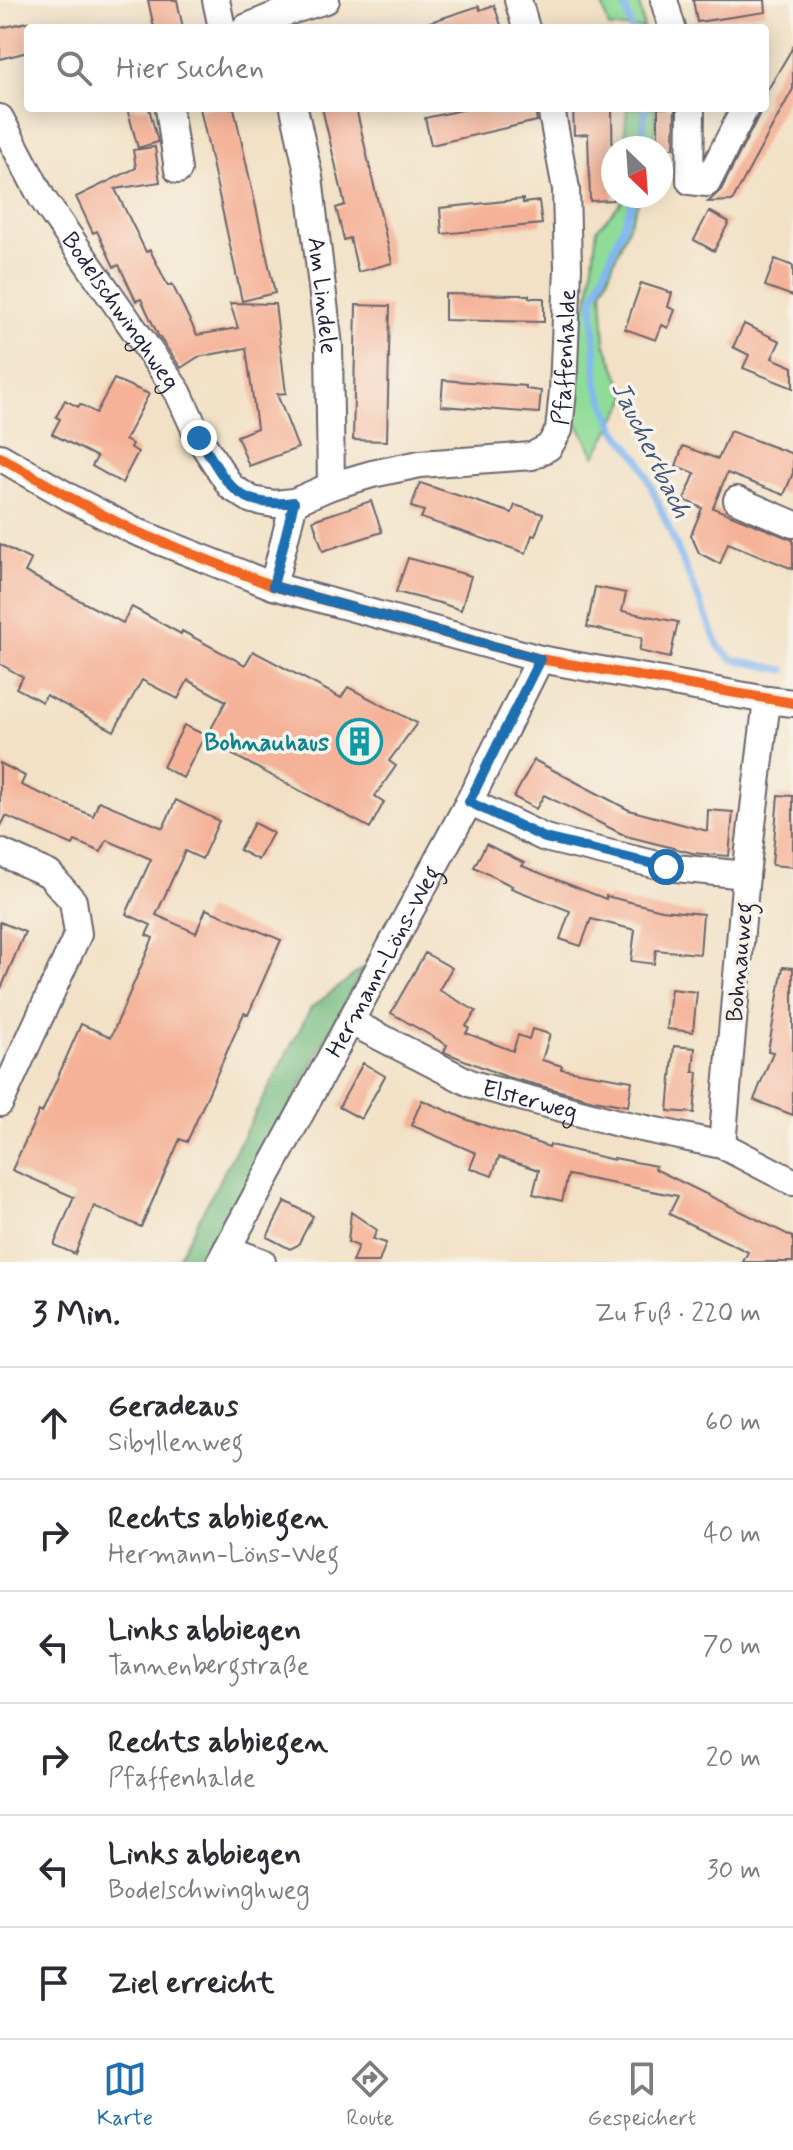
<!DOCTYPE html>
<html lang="de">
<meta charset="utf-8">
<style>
body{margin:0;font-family:Mynerve,sans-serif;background:#f7f7f7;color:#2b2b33}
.compass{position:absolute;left:601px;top:136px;width:72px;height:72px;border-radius:50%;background:#fff;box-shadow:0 4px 20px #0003;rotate:155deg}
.stop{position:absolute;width:24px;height:24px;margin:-18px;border:6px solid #1f6fb2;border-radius:50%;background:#fff}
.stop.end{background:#1f6fb2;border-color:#fff;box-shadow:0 2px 8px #0008}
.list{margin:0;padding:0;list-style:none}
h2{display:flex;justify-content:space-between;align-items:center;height:104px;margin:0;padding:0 32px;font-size:34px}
h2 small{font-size:26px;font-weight:400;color:#7c7c81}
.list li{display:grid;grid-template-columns:52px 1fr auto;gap:24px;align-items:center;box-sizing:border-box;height:112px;padding:0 32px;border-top:2px solid #e1e1e2}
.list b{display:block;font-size:30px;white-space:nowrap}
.list p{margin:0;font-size:26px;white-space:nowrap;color:#7c7c81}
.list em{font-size:26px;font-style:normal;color:#7c7c81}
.icon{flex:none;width:44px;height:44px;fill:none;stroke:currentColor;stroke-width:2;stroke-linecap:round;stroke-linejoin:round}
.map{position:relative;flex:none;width:793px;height:1262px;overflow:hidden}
.search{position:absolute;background:#fff;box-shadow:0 4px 20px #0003;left:24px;right:24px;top:24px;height:88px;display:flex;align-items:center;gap:20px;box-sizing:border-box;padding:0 28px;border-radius:8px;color:#7c7c81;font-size:30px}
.sheet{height:776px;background:#fff}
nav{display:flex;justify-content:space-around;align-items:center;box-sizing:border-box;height:112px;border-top:2px solid #e1e1e2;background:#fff;font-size:22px;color:#7c7c81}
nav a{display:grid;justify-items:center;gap:4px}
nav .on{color:#1f6fb2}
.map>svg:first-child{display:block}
.green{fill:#8fdb98;stroke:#587e6a;stroke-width:2}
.forest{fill:#73bb80;stroke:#4a6e5e;stroke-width:2}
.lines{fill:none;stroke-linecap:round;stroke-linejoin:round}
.stream{stroke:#83b7f1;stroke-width:7}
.building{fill:#f5b298}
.minor-casing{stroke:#6b656c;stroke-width:30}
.minor{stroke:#fff;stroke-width:26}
.bus-1-casing{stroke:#f7f3e8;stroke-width:16}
.bus-1{stroke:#f26522;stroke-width:10}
.route{stroke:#1f6fb2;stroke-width:10}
.labels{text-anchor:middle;stroke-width:7;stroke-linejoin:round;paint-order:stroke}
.street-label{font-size:24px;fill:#22223b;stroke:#f7f3e8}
.culture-label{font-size:24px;font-weight:bold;fill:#0d838f;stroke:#f7f3e8;text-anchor:end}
.water-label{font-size:26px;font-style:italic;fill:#44567b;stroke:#f7f3e8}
</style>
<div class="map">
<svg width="793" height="1262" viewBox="0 0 793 1262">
<rect width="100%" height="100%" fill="#f7f3e8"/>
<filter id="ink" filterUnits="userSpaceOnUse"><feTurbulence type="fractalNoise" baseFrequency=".0125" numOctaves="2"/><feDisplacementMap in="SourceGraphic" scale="16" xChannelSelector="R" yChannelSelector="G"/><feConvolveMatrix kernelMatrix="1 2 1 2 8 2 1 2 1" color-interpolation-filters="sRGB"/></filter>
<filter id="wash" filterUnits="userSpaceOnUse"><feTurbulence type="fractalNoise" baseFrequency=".006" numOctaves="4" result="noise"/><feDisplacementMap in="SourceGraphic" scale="32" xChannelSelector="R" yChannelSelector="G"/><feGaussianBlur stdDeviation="1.8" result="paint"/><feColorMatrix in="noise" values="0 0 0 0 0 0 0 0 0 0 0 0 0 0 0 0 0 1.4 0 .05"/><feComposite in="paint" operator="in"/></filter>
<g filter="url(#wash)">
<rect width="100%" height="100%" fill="#f2e1c6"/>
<path class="green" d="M601,0H639L644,28H609Z
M627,108H655V148H624Z
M622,196H646L640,198L602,291L605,343L628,398L595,456L574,417L576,345L590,289L597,229L621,203Z"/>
<path class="forest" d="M364,967L206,1262H176L311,1008Z"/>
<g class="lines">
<path class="stream" d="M623,0L631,28
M642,148L645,108
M635,196L593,300L597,384L616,430L640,460L719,647L732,659L784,670"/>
</g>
<g id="blocks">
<path class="building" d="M148,0H177L183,28H154Z
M693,0H765L766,12L697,22Z
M494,5L502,28H424V24L479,6L480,10Z
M28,22V52L0,59V28Z
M793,47V89L732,201L708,202L721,190L759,115L761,108H765L767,91Z
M127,108H149L158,142L138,148Z
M200,108H234L275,293L242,301Z
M322,108H356L392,263L358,272L350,238L344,240L336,208L345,205Z
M471,108H535L537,121L431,145L425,118Z
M573,108H612L613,200L590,201L588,134L574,135Z
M658,108H675L674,148H658Z
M155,147L160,182L115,189L146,252L150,250L168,286L172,284L197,335L238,328L230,303L275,304L286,393L277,394L298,448L249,466L237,436L257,428L246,348L198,357L181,368L158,335L141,299L136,301L119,265L114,267L97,231L93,233L76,197L136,168L133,150Z
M523,199V203L539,201L542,224L442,234L440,208Z
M709,211L729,222L714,251L694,240Z
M775,259L793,266V296L765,286Z
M641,283L672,293L668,307L675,310L668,328L662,325L656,340L625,329Z
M445,294L529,295V298H544V322L445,320Z
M356,305L390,306L387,441L353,440Z
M744,324L780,341L772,358L793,367V388L743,368L749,355L733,347Z
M114,379L149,394L125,440L132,444L130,447L138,452L122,483L92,466L97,457L52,434L60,419L56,417L65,400L78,407L80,404L96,413Z
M443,380L526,386V389L541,391L539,413L441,406Z
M730,431L793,454V473L784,495L727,473L713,508L793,540V569L728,543L720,564L699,553L691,535L702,508L684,500L695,473L676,466L683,446L718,459Z
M420,483L512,513L515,505L543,514L535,536L532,535L526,553L421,518L424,511L411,507Z
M371,501L382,532L323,551L313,520Z
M0,544L31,560L25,572L123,623L132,607L181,634L182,631L245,665L253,651L341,698L348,687L417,723L389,761L396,766L375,796L384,802L370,828L205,740L226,701L188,680L178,699L142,680L114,731L46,695L42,702L16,688L23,677L0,664Z
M408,558L471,576L461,610L440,603L396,592Z
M595,587L626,593L622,611L678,622L670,658L639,651L642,638L587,627Z
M184,725L205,735L183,778L163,767Z
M534,760L629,810L707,831L708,810L733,812L729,856L693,853L626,836L544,795L536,809L514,797Z
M0,763L25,776L21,785L93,816L99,801L163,828L176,800L219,821L202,859L185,851L156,915L196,933L206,909L281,940L248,1015L244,1013L187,1142L180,1139L141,1227L94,1206L75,1254L54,1245L74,1197L12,1170L39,1111L42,1113L81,1024L111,1037L153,938L146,935L151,925L126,914L151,859L107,840L101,852L75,841L73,845L6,816L0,828Z
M778,795L793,796V867L772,865Z
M254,823L273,833L258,860L239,850Z
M486,844L524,863L522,866L606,899V896L662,910L703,914L700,954L656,950L654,964L631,961L635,930L591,919L581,946L560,939L570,911L511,888L512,886L474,867Z
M0,922L25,932L0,991Z
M425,953L452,968L439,990L476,1011L466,1026L469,1028L466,1033L513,1051L518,1035L529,1039L532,1029L550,1034L542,1060L562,1066L561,1069L632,1081L628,1106L594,1100L507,1077L444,1052L447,1045L391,1013Z
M783,967L793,968V1115L754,1100L773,1052L768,1051Z
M671,989L697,992L693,1032L667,1029Z
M674,1046L695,1048L693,1072H698L694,1113L668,1111Z
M363,1063L385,1076L361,1119L339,1107Z
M422,1100L468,1120L549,1147L550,1145L614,1160V1158L656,1166L655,1169L793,1237V1262H743L748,1252L669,1214L678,1196L568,1175L562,1201L533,1194L539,1170L499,1157L492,1176L470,1168L476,1153L411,1125Z
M285,1201L313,1216L298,1245L290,1249L267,1237Z
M351,1212L377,1230L373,1239L386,1243L379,1262H352L358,1246L348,1242Z"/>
</g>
</g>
<g filter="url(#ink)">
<use href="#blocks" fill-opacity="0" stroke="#6b656c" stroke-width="2"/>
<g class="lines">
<defs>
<g id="minor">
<path d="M216,0L222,28"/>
<path d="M518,0L526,28"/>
<path d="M664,0L672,28"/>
<path d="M245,28L274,16L326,0"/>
<path d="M169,108L178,170"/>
<path id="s1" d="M294,108L309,177L329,346L331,486"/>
<path d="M691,108L690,181L707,183L745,108"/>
<path id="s2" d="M0,118L42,198L178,392L199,438L231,487L252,500L274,504L294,502L331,486L372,474L420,464L532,456L549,447L559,430L563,391L568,268L566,189L551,108"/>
<path d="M0,457L69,497L132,530L273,586L540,659L767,700L793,703"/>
<path d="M737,500L793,524"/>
<path d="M273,586L294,502"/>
<path d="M767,700L746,875L722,1145L793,1182"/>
<path d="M469,802L545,838L666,867L746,875"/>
<path d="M0,852L49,874L73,901L78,934L0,1103"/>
<path id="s3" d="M351,1022L472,1084L618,1123L722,1145"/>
<path d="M227,1249L262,1262"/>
<path id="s4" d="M220,1262L469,802L540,659"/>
</g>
</defs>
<use href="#minor" class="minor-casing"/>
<use href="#minor" class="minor"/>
<defs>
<path id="bus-1" d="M0,457L69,497L132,530L273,586L540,659L793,703"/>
</defs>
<use href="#bus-1" class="bus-1-casing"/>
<use href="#bus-1" class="bus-1"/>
</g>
</g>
<g class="lines" filter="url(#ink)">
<path class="route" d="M199,438C226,481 235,510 294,502L273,586L540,659L469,802L545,838L666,867"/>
</g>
<defs>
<symbol id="building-ring" viewBox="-11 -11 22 22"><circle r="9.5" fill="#f7f3e8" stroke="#0f9aa8" stroke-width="1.5"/><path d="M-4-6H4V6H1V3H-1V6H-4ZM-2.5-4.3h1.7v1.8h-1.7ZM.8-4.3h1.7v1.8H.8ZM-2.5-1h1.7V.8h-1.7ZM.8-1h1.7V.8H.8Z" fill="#0f9aa8"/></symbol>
</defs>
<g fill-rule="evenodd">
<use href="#building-ring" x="334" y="716" width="51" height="51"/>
</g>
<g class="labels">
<g class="street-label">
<text dy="8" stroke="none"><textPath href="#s1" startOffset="190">Am Lindele</textPath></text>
<text dy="8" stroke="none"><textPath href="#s2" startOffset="228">Bodelschwinghweg</textPath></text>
<text dy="8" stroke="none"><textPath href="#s2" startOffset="860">Pfaffenhalde</textPath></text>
<text dy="8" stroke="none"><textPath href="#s4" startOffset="342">Hermann-Löns-Weg</textPath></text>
<text transform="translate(739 962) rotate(-85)" y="8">Bohnauweg</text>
<text dy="8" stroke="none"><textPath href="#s3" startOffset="196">Elsterweg</textPath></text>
</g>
<g class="culture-label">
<text x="329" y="750">Bohnauhaus</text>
</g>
<g class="water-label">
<text transform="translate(652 449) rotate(64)" y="9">Jauchertbach</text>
</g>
</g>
</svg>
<svg class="compass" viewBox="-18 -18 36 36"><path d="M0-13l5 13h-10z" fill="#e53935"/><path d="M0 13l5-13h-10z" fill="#7c7c81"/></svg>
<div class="stop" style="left:666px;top:867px"></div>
<div class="stop end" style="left:199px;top:438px"></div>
<div class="search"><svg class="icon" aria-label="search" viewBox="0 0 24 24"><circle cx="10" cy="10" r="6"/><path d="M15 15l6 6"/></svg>Hier suchen</div>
</div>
<section class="sheet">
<h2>3 Min.<small>Zu Fuß · 220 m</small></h2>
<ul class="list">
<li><svg class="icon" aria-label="ahead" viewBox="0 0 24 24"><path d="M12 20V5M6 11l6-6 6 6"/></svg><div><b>Geradeaus</b><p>Sibyllenweg</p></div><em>60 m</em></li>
<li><svg class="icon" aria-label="right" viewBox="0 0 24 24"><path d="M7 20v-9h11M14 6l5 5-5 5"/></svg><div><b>Rechts abbiegen</b><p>Hermann-Löns-Weg</p></div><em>40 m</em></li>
<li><svg class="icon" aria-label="left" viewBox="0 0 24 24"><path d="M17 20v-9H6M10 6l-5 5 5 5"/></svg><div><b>Links abbiegen</b><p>Tannenbergstraße</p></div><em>70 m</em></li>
<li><svg class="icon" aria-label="right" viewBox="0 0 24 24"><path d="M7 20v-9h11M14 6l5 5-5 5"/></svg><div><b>Rechts abbiegen</b><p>Pfaffenhalde</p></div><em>20 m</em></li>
<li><svg class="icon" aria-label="left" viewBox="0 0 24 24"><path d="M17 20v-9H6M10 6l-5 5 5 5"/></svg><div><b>Links abbiegen</b><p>Bodelschwinghweg</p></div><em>30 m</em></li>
<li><svg class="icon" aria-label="arrive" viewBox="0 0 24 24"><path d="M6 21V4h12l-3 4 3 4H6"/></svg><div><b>Ziel erreicht</b></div></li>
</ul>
</section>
<nav>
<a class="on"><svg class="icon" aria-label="map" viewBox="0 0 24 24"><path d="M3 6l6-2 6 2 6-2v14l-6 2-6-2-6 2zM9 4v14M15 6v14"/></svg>Karte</a>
<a><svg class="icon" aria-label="directions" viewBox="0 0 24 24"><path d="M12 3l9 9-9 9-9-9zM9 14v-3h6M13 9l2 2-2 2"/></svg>Route</a>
<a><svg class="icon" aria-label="saved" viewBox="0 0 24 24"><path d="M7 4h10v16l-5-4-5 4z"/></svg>Gespeichert</a>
</nav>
